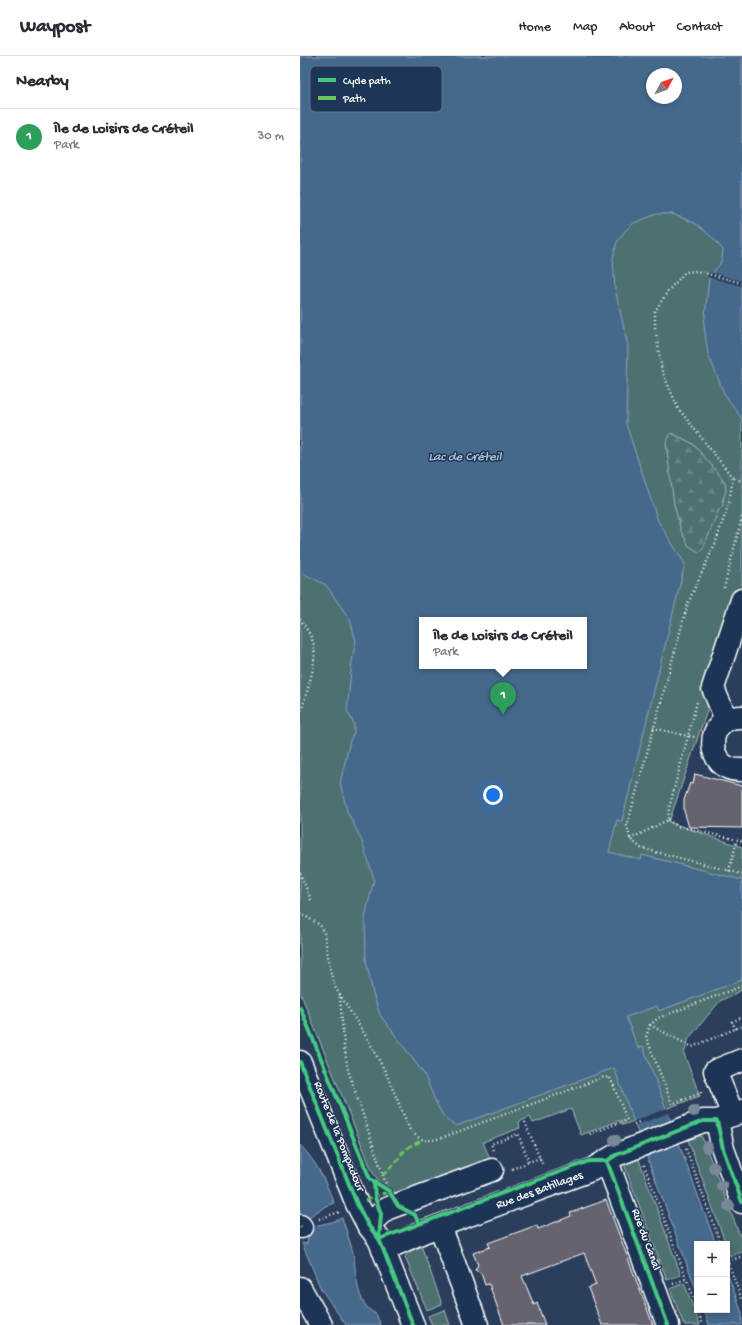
<!DOCTYPE html>
<meta charset="utf-8">
<style>
body{margin:0;font-family:"Gochi Hand",sans-serif;background:#f2f2f3;color:#2b2b33}
.controls{position:absolute;right:12px;bottom:12px;display:grid;overflow:hidden;border-radius:0px;box-shadow:0 2px 6px #0003}
.controls button{width:36px;height:36px;display:grid;place-items:center;padding:0;border:0;border-bottom:1px solid #e1e1e2;background:#fff;color:#2b2b33;font:20px sans-serif}
.compass{position:absolute;left:346px;top:12px;width:36px;height:36px;border-radius:50%;background:#fff;box-shadow:0 2px 6px #0003;rotate:49deg}
.you{position:absolute;left:193px;top:739px;width:14px;height:14px;margin:-10px;border:3px solid #fff;border-radius:50%;background:#1a73e8;box-shadow:0 0 0 6px #1a73e833}
.badge{display:grid;place-items:center;width:26px;height:26px;border-radius:50%;background:#8a764a;color:#fff;font-size:13px;font-weight:700}
.pin{position:absolute;translate:-50% -33px;filter:drop-shadow(0 1px 2px #0008)}
.pin::after{content:'';position:absolute;top:21px;width:14px;height:12px;background:inherit;clip-path:polygon(0 0,100% 0,50% 100%)}
.popup{position:absolute;left:119px;top:561px;width:168px;height:52px;box-sizing:border-box;display:grid;place-content:center;border-radius:0px;background:#fff;filter:drop-shadow(0 1px 3px #0005);font-size:13px;white-space:nowrap;color:#7c7c81}
.popup b{font-size:15px;color:#2b2b33}
.popup::after{content:'';position:absolute;left:50%;top:100%;margin-left:-8px;border:8px solid transparent;border-top-color:#fff}
.list{margin:0;padding:0;list-style:none}
h2{display:flex;justify-content:space-between;align-items:center;height:52px;margin:0;padding:0 16px;font-size:17px}
h2 small{font-size:13px;font-weight:400;color:#7c7c81}
.list li{display:grid;grid-template-columns:26px 1fr auto;gap:12px;align-items:center;box-sizing:border-box;height:56px;padding:0 16px;border-top:1px solid #e1e1e2}
.list b{display:block;font-size:15px;white-space:nowrap}
.list p{margin:0;font-size:13px;white-space:nowrap;color:#7c7c81}
.list em{font-size:13px;font-style:normal;color:#7c7c81}
.map{position:relative;flex:none;width:442px;height:1269px;overflow:hidden}
header{display:flex;align-items:center;gap:24px;box-sizing:border-box;height:56px;padding:0 20px;background:#fff;border-bottom:1px solid #e1e1e2}
header strong{font-size:19px}
nav{display:flex;gap:22px;margin-inline-start:auto;font-size:14px}
main{display:flex}
aside{flex:1;background:#fff}
.map>svg:first-child{display:block}
.green{fill:#4d6f6f;stroke:#a6b7b7;fill-rule:evenodd}
.forest{fill:url(#forest-firs);stroke:#a6b7b7}
.water{fill:#45698d;stroke:#8fa5bb;fill-rule:evenodd}
.pier{fill:#2b3e5c}
.building{fill:#65646f;stroke:#fff}
.lines{fill:none;stroke-linecap:round;stroke-linejoin:round}
.minor-casing{stroke:#fff;stroke-width:25}
.path{stroke:#fff;stroke-width:2.5;stroke-dasharray:1 3;stroke-linecap:butt}
.minor{stroke:#1d3557;stroke-width:22}
.quiet{stroke:#6ac65a;stroke-width:3;stroke-dasharray:6 3;stroke-linecap:butt}
.cycleway-casing{stroke:#1d3557;stroke-width:6}
.cycleway{stroke:#46c982;stroke-width:4}
.tree{fill:#798896}
.labels{text-anchor:middle;stroke-width:3;stroke-linejoin:round;paint-order:stroke}
.street-label{font-size:12px;fill:#fff;stroke:#1d3557}
.water-label{font-size:13px;font-style:italic;fill:#b5c3d1;stroke:#1d3557}
.key{fill:#1d3557;stroke:#617289;stroke-width:1}
.key-label{font-size:11px;fill:#fff}
</style>
<header>
<strong>Waypost</strong>
<nav><a>Home</a><a>Map</a><a>About</a><a>Contact</a></nav>
</header>
<main>
<aside>
<h2>Nearby<small></small></h2>
<ul class="list">
<li><span class="badge" style="background:#2e9e5b">1</span><div><b>Île de Loisirs de Créteil</b><p>Park</p></div><em>30 m</em></li>
</ul>
</aside>
<div class="map">
<svg width="442" height="1269" viewBox="0 0 442 1269">
<defs>
<pattern id="forest-firs" width="22" height="20" patternUnits="userSpaceOnUse"><rect width="22" height="20" fill="#4d6f6f"/><path d="M5 1l3.5 6h-7zM16 11l3.5 6h-7z" fill="#688585"/></pattern>
</defs>
<rect width="100%" height="100%" fill="#2b3e5c"/>
<filter id="ink" filterUnits="userSpaceOnUse"><feTurbulence type="fractalNoise" baseFrequency=".025" numOctaves="2"/><feDisplacementMap in="SourceGraphic" scale="8" xChannelSelector="R" yChannelSelector="G"/><feConvolveMatrix kernelMatrix="1 2 1 2 8 2 1 2 1" color-interpolation-filters="sRGB"/></filter>
<g filter="url(#ink)">
<path class="green" d="M0,0H442V225L412,217L442,365V552L369,766L442,791V934L420,945L389,982L384,998L400,1040L323,1069L321,1064L281,1079L271,1053L233,1067L230,1061L219,1066L220,1072L183,1086L192,1108L98,1139L81,1128L73,1117L0,936ZM352,18H376V42H352ZM122,564H284V610H122Z
M398,1080H401L402,1081L442,1185V1196L430,1200L388,1084Z
M338,1101L381,1219L367,1224L325,1111L326,1106Z
M116,1191L122,1192L142,1248L127,1254L105,1201L109,1195Z
M384,1227L400,1269H384L370,1233Z
M145,1254L150,1269H132L128,1260Z"/>
<path class="forest" d="M371,377L392,387L413,411L425,426L426,436L424,440L423,449L418,455L403,493L399,496L389,490L381,475L374,448L366,387Z"/>
<path class="water" d="M0,0H442V363L424,337L408,298L404,270L409,221L420,208L422,203L423,194L413,182L395,167L372,158H357L334,167L325,175L317,186L313,202L315,233L328,290L326,368L358,465L385,508L322,765L317,764L309,796L341,804L342,799L442,824V924L359,955L357,950L326,961L338,992L343,990L416,1188H397V1236L314,1012L156,1070C154,1068 151,1067 148,1065C138,1057 130,1030 124,1018L80,959L73,938L66,904L65,861L74,823L61,783L47,755L40,727L50,685L54,676V668L47,655L52,605L56,585L50,564L26,529L0,516ZM352,18H376V42H352ZM122,564H284V610H122Z
M0,1089C17,1106 25,1125 34,1147L26,1150L4,1164H0Z
M42,1162C46,1174 50,1185 53,1197C57,1217 55,1248 76,1258L81,1269H46L21,1233L2,1187L7,1188L9,1171L32,1166Z
M427,1216L442,1257V1269H409L404,1254H427Z"/>
<path class="pier" d="M410,216L442,225V230L407,221Z
M367,1052L369,1057L334,1070L332,1066Z"/>
<path class="building" d="M395,718L442,730V772L389,771L384,755V744L390,727L393,728Z
M306,1144L353,1269H302L288,1232L296,1229L284,1197L222,1220L234,1249L237,1247L245,1269H204L189,1228L185,1229L181,1217L175,1214L178,1209L173,1197L190,1191L188,1187L237,1169L238,1173L271,1160L270,1157Z"/>
<g class="lines">
<defs>
<path id="minor" d="M442,661C403,659 404,716 442,714
M426,663L413,632L442,544
M0,1006L57,1148L68,1169L79,1183L113,1269
M433,1059L415,1015L442,1004
M417,1065L423,1093L442,1146
M307,1105L368,1269
M68,1169L86,1153L192,1114
M0,1170L1,1171
M140,1170L177,1269
M83,1194L123,1176L291,1114L316,1099L403,1065H417L442,1055
M0,1232L21,1269"/>
</defs>
<use href="#minor" class="minor-casing"/>
<path class="path" d="M442,227L397,215L385,216L368,235L355,255V271L362,315L378,352L433,422L442,425
M433,422L429,447L415,488L388,547L327,770L330,783L341,792L442,818
M424,532L442,461
M0,563C5,571 13,581 14,591C17,610 5,640 0,659
M353,672L388,680L369,752L368,764
M394,681L388,680L397,646
M368,764L377,770L442,785
M330,783L368,764
M429,815L437,784
M0,817L11,844
M0,857L20,869L24,877L31,917L35,931L67,982L86,1017L110,1074C120,1085 127,1086 141,1082L304,1021L310,1022L313,1028L327,1064L287,1079
M40,941L44,990L48,1014L87,1131
M350,969L392,991L442,970
M436,973L432,966L442,961
M401,1036V1037L372,1048L346,981L350,969L358,962L442,930
M225,1066L243,1110
M334,1068L339,1066
M386,1093L421,1188
M193,1094L191,1088L218,1078L229,1106L240,1102
M344,1109L397,1251
M212,1113L229,1106
M19,1163L39,1156
M427,1204L442,1244
M428,1206L442,1200
M373,1228L386,1223
M398,1254L403,1269"/>
<use href="#minor" class="minor"/>
<path class="quiet" d="M83,1119L97,1105L102,1097L110,1090L123,1084
M65,1145L89,1135
M0,1170L1,1171"/>
<defs>
<path id="cycleway" d="M0,951L70,1123L89,1135L98,1150L115,1159L118,1166
M0,1006L57,1148L68,1169L79,1183L113,1269
M307,1105L316,1099L403,1065H417L423,1093L442,1146
M307,1105L368,1269
M74,1127L75,1141L81,1158L79,1183L289,1105H307"/>
</defs>
<use href="#cycleway" class="cycleway-casing"/>
<use href="#cycleway" class="cycleway"/>
</g>
<g class="tree">
<circle cx="394" cy="1055" r="6"/>
<circle cx="315" cy="1084" r="6"/>
<circle cx="407" cy="1091" r="6"/>
<circle cx="414" cy="1111" r="6"/>
<circle cx="422" cy="1130" r="6"/>
<circle cx="429" cy="1150" r="6"/>
</g>
</g>
<g class="labels">
<g class="street-label">
<text transform="translate(40 1080) rotate(68)" y="4">Route de la Pompadour</text>
<text transform="translate(239 1133) rotate(-20)" y="4">Rue des Batillages</text>
<text transform="translate(347 1183) rotate(70)" y="4">Rue du Canal</text>
</g>
<g class="water-label">
<text x="165" y="404">Lac de Créteil</text>
</g>
</g>
<rect x="10" y="10" width="132" height="46" rx="6" class="key"/>
<rect x="18" y="22" width="18" height="4" fill="#46c982"/>
<rect x="18" y="40" width="18" height="4" fill="#6ac65a"/>
<g class="key-label">
<text x="43" y="28">Cycle path</text>
<text x="43" y="46">Path</text>
</g>
</svg>
<div class="controls">
<button>+</button>
<button>−</button>
</div>
<svg class="compass" viewBox="-18 -18 36 36"><path d="M0-13l5 13h-10z" fill="#e53935"/><path d="M0 13l5-13h-10z" fill="#7c7c81"/></svg>
<div class="you"></div>
<div class="pin badge" style="left:203px;top:659px;background:#2e9e5b">1</div>
<div class="popup"><b>Île de Loisirs de Créteil</b>Park</div>
</div>
</main>
